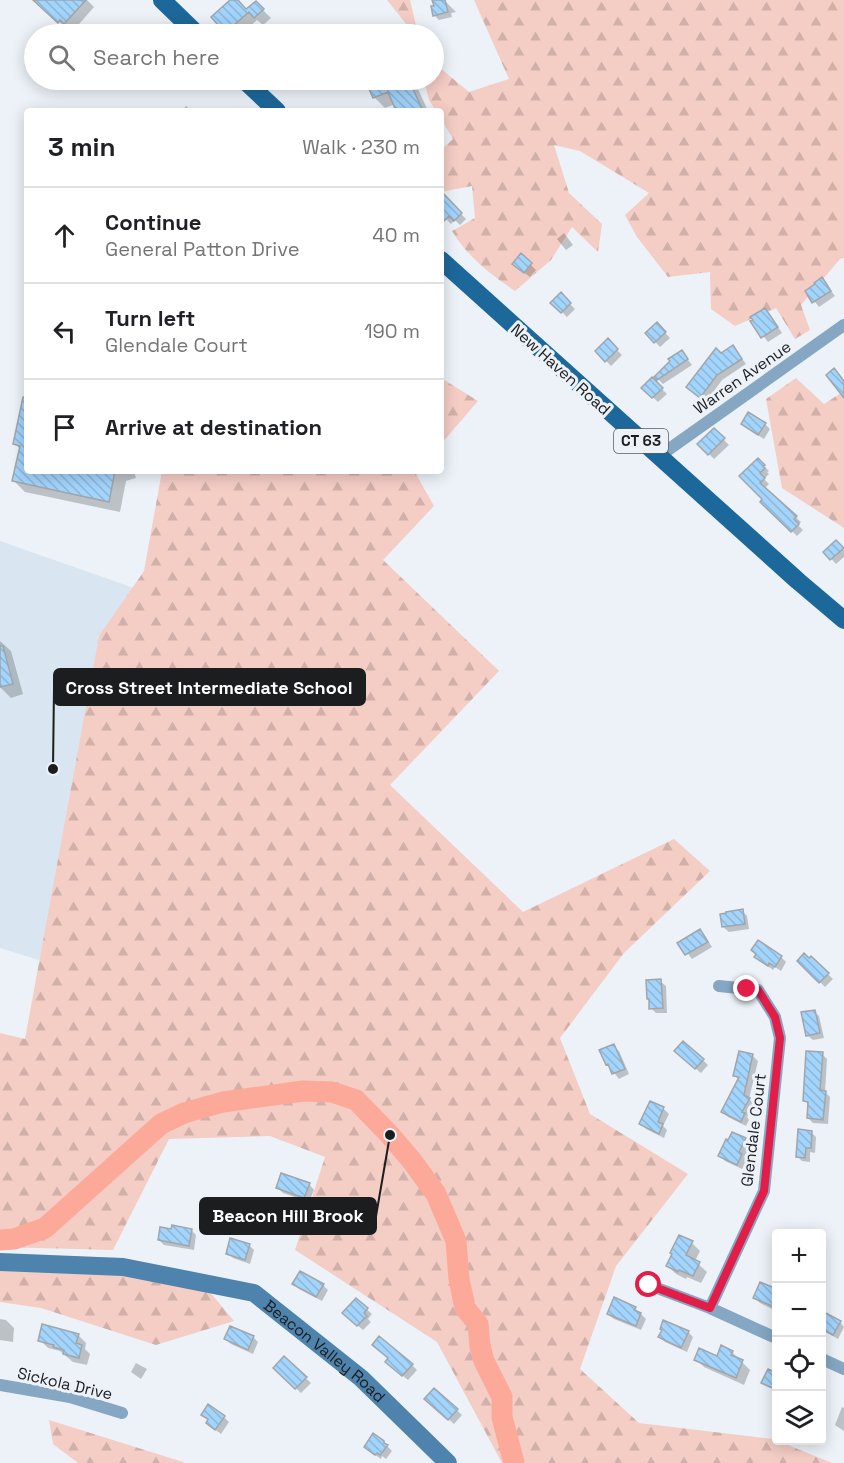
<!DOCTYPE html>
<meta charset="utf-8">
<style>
body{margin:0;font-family:"Space Grotesk",sans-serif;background:#f2f2f2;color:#202124}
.controls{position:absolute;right:18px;bottom:18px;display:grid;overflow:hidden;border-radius:6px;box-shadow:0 3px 15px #0003}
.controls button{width:54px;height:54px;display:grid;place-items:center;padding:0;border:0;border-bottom:2px solid #e0e0e0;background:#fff;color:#202124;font:30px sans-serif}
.stop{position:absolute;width:18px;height:18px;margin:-14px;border:4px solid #e11d48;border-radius:50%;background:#fff}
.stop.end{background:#e11d48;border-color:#fff;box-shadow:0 2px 6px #0008}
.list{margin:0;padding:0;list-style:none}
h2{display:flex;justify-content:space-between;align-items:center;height:78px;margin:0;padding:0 24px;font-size:26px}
h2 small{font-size:20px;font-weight:400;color:#757577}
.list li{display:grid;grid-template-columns:39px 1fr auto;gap:18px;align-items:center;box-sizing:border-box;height:96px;padding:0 24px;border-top:2px solid #e0e0e0}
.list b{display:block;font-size:22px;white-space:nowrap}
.list p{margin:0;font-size:20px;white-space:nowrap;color:#757577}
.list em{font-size:20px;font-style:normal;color:#757577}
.icon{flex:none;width:33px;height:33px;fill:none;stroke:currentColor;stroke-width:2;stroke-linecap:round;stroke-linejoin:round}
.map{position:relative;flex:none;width:844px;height:1463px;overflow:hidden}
.search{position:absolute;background:#fff;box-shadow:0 3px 15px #0003;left:24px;top:24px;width:420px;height:66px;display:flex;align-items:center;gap:15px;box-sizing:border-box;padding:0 21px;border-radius:33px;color:#757577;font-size:22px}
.panel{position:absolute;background:#fff;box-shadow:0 3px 15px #0003;left:24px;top:108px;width:420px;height:366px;border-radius:6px}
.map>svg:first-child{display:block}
.built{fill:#d9e6f1}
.forest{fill:url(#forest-firs)}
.shadow{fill:#0003}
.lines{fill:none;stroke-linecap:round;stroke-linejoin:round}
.river{stroke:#fca999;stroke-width:21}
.building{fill:url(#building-back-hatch);stroke:#a0a6ab;stroke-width:1.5}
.street{stroke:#85a7c4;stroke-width:12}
.secondary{stroke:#4d83ac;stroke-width:18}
.primary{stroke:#1d689a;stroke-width:18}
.route{stroke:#e11d48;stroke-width:8}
.labels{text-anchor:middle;stroke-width:6;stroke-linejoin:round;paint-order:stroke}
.shield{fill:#ecf2f8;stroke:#5a5d60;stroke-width:1.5}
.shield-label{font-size:15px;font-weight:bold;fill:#1b1d1f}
.street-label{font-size:16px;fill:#1b1d1f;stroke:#ecf2f8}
.leader{fill:none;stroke:#1b1d1f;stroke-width:2}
.callout-dot{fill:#1b1d1f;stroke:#ecf2f8;stroke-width:2}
.callout{fill:#1b1d1f;stroke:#1b1d1f;stroke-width:2}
.callout-label{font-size:18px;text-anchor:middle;font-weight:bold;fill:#fff}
</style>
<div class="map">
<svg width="844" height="1463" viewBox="0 0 844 1463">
<defs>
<pattern id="forest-firs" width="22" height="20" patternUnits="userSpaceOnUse" patternTransform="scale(1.5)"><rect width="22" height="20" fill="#f4cdc5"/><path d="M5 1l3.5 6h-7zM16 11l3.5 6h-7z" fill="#d1b0a9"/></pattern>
<pattern id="building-back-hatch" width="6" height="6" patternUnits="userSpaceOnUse" patternTransform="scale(1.5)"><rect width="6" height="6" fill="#a3d4fc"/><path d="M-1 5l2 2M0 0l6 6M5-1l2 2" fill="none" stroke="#8cb6d8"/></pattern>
</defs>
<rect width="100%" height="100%" fill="#ecf2f8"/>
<path class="built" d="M0,541L137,589L71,970L0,948Z"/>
<path class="forest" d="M387,0H410L418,34H414Z
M474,0H844V258L840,259L801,305L810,330L795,339L776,308L735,326L711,309L710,272L668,277L637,237L625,215L649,193L580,151L554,145L569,193L602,224L598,252L572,227L551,260L515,291C491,275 467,256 452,231L475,218L472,186L441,192V150L453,139L441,119V111H436L429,100L424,80H434V63L469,92L509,79Z
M441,378L478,401L441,444Z
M796,378L824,404L844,391V528L782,488L766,399Z
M162,471H418L416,474L434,506L383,560L499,671L390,785L523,912L674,839L710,871L624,953L560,1038L590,1114L688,1174L616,1266L580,1369L639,1423L773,1439L832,1463H502L437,1342L295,1250L325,1157L270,1136L169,1139L113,1250L0,1247V1033L25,1039L99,636L144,571Z
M0,1269L110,1272L209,1291L234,1321L156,1345L41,1308L0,1302Z
M49,1420L183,1462L184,1463H78L53,1444Z"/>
<path class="shadow" d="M35,0H87L94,7L73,31L69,27L67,29Z
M232,0H236L247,11L256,3L271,18L263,25L257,20L241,34H229L213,17Z
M439,0H444L456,12L451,13L452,17L439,20L434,15L436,7Z
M375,80H414L428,111H398L395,104L385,108L374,97L368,83Z
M186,106L192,111H182Z
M445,197L466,219L460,225L455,220L451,224L441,214V201Z
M564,233L573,245L566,250L557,239Z
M521,255L536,270L530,277L519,269Z
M826,284L835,296L819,307L807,292Z
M561,295L575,309L567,317L553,303Z
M764,309L770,315L782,333L768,342L753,322Z
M657,324L670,338L660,347L647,333Z
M608,341L622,355L611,366L597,351Z
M733,347L746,364L722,380L706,402L693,392L721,355Z
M682,352L692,365L663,384L656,377Z
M652,379L667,394L658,402L643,388Z
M27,383V471H134L136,478L126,481L120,512L25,492L14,481L20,449L14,443Z
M743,424H765L770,429L764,439L748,429Z
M714,430L729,445L714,459L699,444Z
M758,460L769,471L767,472L769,474L764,479L769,484L765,488L801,522L798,525L803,530L797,536L762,502L764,499L742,476Z
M836,542L844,550V557L836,564L825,552Z
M0,641L11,651L23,694L11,698L0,687Z
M742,911L747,916L749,929L729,932L723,927Z
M700,931L705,936L712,947L692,959L680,943Z
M758,942L781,957L786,962L781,971L775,967L773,970L761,961Z
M811,958L833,979L825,987L799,961L809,960Z
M660,981L666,986L667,1013H656L651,1008L650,1000L648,998Z
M814,1011L819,1016L824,1038L813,1040L807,1035Z
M613,1046L619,1051L629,1074L619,1079L607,1064Z
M740,1053L753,1056L758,1061L749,1099L754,1104L747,1117L749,1120L746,1126L728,1117L723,1112L739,1080L734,1075Z
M822,1054L827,1059L825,1092L830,1097L828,1124L813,1123L808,1118L809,1105L805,1101Z
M681,1056L703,1060L708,1065L701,1073Z
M651,1103L663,1108L669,1114L663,1126L667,1130L664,1138L646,1129L641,1124Z
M811,1132L816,1137L815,1153L810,1152V1162L802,1161L797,1156Z
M745,1140L750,1145L744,1157L747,1160L742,1169L725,1161L720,1156Z
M309,1184L314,1190L309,1202L283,1193L278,1188Z
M191,1230L196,1235L194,1250L164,1245L159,1240Z
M680,1237L692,1243L700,1251L695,1261L707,1272L701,1283L687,1277L686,1279L676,1274L668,1266Z
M249,1245L254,1250L250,1264L233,1258L228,1253Z
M294,1284L323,1285L328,1290L322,1301L299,1289Z
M776,1290V1311L760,1303L755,1298Z
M356,1300L372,1314L368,1319L371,1322L363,1330L349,1318Z
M635,1308L646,1319L641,1330L614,1319L608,1314Z
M822,1313L840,1322L844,1327L838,1339L822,1330Z
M0,1319L6,1320L14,1328L13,1342L0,1340Z
M688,1332L693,1337L687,1352L665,1342L660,1337Z
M78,1335L86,1343L85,1349L90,1354L87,1365L73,1362L60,1351L48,1348L40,1340Z
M253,1337L258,1342L253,1354L231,1344L225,1339Z
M732,1352L750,1370L744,1385L704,1367L696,1359L718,1358Z
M284,1358L311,1383L301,1393L275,1368Z
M390,1359L412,1365L417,1370L408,1380L392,1367Z
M136,1363L147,1369L141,1379L131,1372Z
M435,1390L462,1415L454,1424L426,1399Z
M842,1407L844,1408V1431L835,1425Z
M203,1414L224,1417L229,1422L221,1434L213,1428L209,1420Z
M383,1442L392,1451L386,1459L382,1456L381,1459L371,1452Z"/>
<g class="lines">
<path class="river" d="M0,1240L14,1239L45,1228L161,1124L184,1113L223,1102L303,1091L332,1092L356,1100L390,1135L412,1161L436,1194L456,1241L459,1279L465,1308L478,1324L480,1347L484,1361L502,1397V1417L514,1463"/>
</g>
<path class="building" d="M33,0H86L64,24L60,20L58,23Z
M230,0H238L246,9L256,1L264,9L254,18L249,12L225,33L211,17Z
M432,0H445L448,12L433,16L431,6H434Z
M372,80H409L423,111H396L388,92L373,98L366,82Z
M441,191L462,213L454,221L449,216L441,224Z
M521,253L532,263L524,273L512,264Z
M822,277L831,291L812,303L805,291L815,284L814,283Z
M561,292L571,303L561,313L550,303Z
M765,308L778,327L761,338L750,321L753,320L750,317Z
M657,322L666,332L654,343L645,333Z
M608,338L618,349L605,362L595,351Z
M733,345L742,359L717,375L700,398L686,387L716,348L721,353Z
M682,350L688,359L657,380L654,377L670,361L668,359Z
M834,368L844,381V398L826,375Z
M652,377L663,388L652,398L641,388Z
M23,397H27V471H115L109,502L12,481L20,446L13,444Z
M748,412L766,423L758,435L741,424Z
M714,428L725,438L708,455L697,444Z
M758,458L765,465L763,466L765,468L760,473L765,478L760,483L797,516L794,519L799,524L791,532L760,502L762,499L739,476Z
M836,540L844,548L830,560L823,552Z
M0,646H3L13,684L0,687Z
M743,909L745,924L722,927L720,914L726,913V912Z
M700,929L708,942L685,955L677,943Z
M758,940L782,956L775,967L769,963L768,966L754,957L756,954L751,950Z
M804,953L809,958L811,956L829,973L819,983L797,961Z
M661,979L663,1008L649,1009V999H647L646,980Z
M815,1010L820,1033L806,1036L801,1012Z
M683,1041L704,1059L695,1069L674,1051Z
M614,1044L625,1069L612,1074L608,1064L606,1065L599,1050Z
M739,1051L753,1054L744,1095L750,1098L742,1112L745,1113L741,1122L721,1112L739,1077L733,1076Z
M806,1051L823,1052L820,1090L826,1091L823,1120L807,1118L808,1102L803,1101Z
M650,1101L664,1107L658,1122L663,1124L659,1134L639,1124Z
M798,1129L812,1131L811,1148H806L805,1158L796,1157Z
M732,1132L746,1138L739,1152L742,1154L737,1165L718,1156L726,1139L728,1140Z
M281,1173L310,1183L304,1198L276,1188Z
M172,1225L192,1229L189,1246L158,1240L160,1227L171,1229Z
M679,1235L693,1241L686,1255L700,1262L693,1276L679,1270L678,1272L666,1266L672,1254L670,1253Z
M230,1238L250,1244L245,1260L226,1254Z
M300,1271L324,1284L316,1297L292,1284Z
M760,1282L777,1289V1308L753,1298Z
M614,1297L636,1307L634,1310L641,1313L636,1326L607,1314Z
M356,1298L368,1308L364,1313L367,1316L357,1326L342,1313Z
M822,1311L841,1321L833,1335L822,1329Z
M663,1320L689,1331L681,1348L658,1337L662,1330L660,1329Z
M42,1324L79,1334L76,1343L82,1345L79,1358L63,1354L64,1350L53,1347L54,1345L38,1341Z
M230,1326L254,1336L248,1350L224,1339Z
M379,1336L413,1364L402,1376L385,1362L388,1358L372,1345Z
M721,1345L733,1351L731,1355L743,1360L736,1378L694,1360L699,1348L717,1356Z
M284,1356L307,1377L295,1389L273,1368Z
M768,1369L777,1373V1390L761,1383Z
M434,1388L458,1409L448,1420L424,1399Z
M208,1404L225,1416L215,1430L206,1423L208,1419L201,1415Z
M373,1433L384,1441V1443L388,1445L380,1455L377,1453L375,1455L364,1447Z"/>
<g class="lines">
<path class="street" d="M658,457L844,325
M649,1285L710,1308L776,1338
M710,1308L764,1191L780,1038L775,1017L758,990L719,986
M822,1359L844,1369
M0,1385L70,1397L122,1413"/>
<path class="secondary" id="s1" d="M0,1262L123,1267L254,1293L361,1378L448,1463"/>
<path class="primary" d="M162,0L197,34
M244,80L277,111
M441,260L798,581L844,620"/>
</g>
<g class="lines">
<path class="route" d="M649,1285L710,1308L764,1191L780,1038L775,1017L758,990L747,989"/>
</g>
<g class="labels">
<rect class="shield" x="614" y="429" width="54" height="24" rx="4.5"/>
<g class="shield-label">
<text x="641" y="446">CT 63</text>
</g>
<g class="street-label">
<text transform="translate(561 369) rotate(42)" y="6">New Haven Road</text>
<text transform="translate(742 377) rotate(-35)" y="6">Warren Avenue</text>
<text transform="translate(753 1130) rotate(-83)" y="6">Glendale Court</text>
<text dy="6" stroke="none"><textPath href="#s1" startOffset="348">Beacon Valley Road</textPath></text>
<text transform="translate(65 1383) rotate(13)" y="6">Sickola Drive</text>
</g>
</g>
<path class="leader" d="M53 769L54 687M390 1135L376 1216"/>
<g class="callout-dot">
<circle cx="53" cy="769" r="6"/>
<circle cx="390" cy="1135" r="6"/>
</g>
<g class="callout">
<rect x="54" y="669" width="311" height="36" rx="6"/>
<rect x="200" y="1198" width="176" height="36" rx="6"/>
</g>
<g class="callout-label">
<text x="209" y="694">Cross Street Intermediate School</text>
<text x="288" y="1222">Beacon Hill Brook</text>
</g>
</svg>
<div class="controls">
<button>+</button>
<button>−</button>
<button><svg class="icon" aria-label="locate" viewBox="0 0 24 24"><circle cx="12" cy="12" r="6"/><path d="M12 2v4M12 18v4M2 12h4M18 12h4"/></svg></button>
<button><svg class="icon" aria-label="layers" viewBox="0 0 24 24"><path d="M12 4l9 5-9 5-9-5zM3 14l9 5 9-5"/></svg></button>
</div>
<div class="stop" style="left:649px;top:1285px"></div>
<div class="stop end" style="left:747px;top:989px"></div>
<div class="search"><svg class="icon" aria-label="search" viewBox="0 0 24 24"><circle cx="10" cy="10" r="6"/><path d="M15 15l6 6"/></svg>Search here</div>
<section class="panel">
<h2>3 min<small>Walk · 230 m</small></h2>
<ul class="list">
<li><svg class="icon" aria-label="ahead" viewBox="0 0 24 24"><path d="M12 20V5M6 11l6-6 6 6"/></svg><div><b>Continue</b><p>General Patton Drive</p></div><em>40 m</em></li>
<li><svg class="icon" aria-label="left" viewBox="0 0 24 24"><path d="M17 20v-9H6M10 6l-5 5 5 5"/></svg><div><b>Turn left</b><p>Glendale Court</p></div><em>190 m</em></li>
<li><svg class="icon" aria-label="arrive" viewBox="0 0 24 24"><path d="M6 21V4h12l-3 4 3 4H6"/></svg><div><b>Arrive at destination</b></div></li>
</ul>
</section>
</div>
